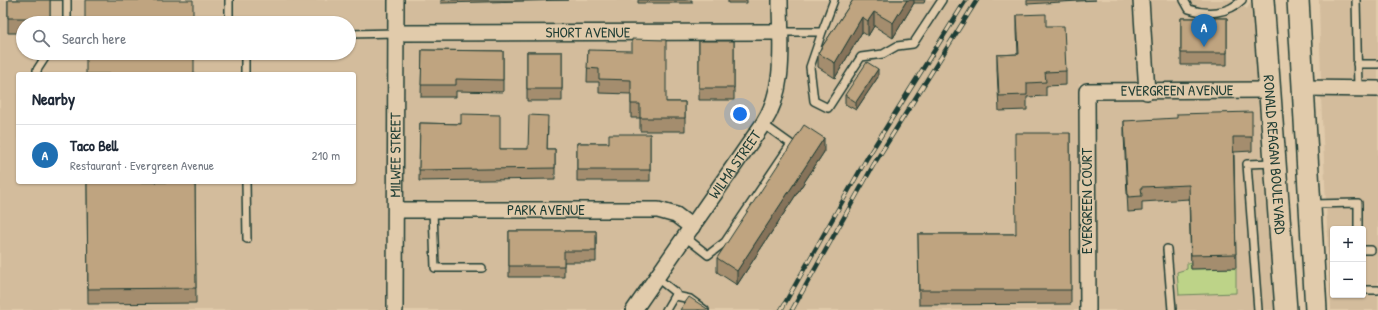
<!DOCTYPE html>
<meta charset="utf-8">
<style>
body{margin:0;font-family:"Patrick Hand",sans-serif;background:#f2f2f3;color:#1f2937}
.controls{position:absolute;right:12px;bottom:12px;display:grid;overflow:hidden;border-radius:4px;box-shadow:0 1px 3px #0004}
.controls button{width:36px;height:36px;display:grid;place-items:center;padding:0;border:0;border-bottom:1px solid #e0e1e3;background:#fff;color:#1f2937;font:20px sans-serif}
.you{position:absolute;left:740px;top:114px;width:14px;height:14px;margin:-10px;border:3px solid #fff;border-radius:50%;background:#1a73e8;box-shadow:0 0 0 6px #1a73e833}
.badge{display:grid;place-items:center;width:26px;height:26px;border-radius:50%;background:#1f6fb2;color:#fff;font-size:13px;font-weight:700}
.pin{position:absolute;translate:-50% -33px;filter:drop-shadow(0 1px 2px #0008)}
.pin::after{content:'';position:absolute;top:21px;width:14px;height:12px;background:inherit;clip-path:polygon(0 0,100% 0,50% 100%)}
.list{margin:0;padding:0;list-style:none}
h2{display:flex;justify-content:space-between;align-items:center;height:52px;margin:0;padding:0 16px;font-size:17px}
h2 small{font-size:13px;font-weight:400;color:#747a83}
.list li{display:grid;grid-template-columns:26px 1fr auto;gap:12px;align-items:center;box-sizing:border-box;height:60px;padding:0 16px;border-top:1px solid #e0e1e3}
.list b{display:block;font-size:15px;white-space:nowrap}
.list p{margin:0;font-size:13px;white-space:nowrap;color:#747a83}
.list em{font-size:13px;font-style:normal;color:#747a83}
.icon{flex:none;width:22px;height:22px;fill:none;stroke:currentColor;stroke-width:2;stroke-linecap:round;stroke-linejoin:round}
.map{position:relative;flex:none;width:1378px;height:310px;overflow:hidden}
.search{position:absolute;background:#fff;box-shadow:0 1px 3px #0004;left:16px;top:16px;width:340px;height:44px;display:flex;align-items:center;gap:10px;box-sizing:border-box;padding:0 14px;border-radius:22px;color:#747a83;font-size:15px}
.panel{position:absolute;background:#fff;box-shadow:0 1px 3px #0004;left:16px;top:72px;width:340px;height:112px;border-radius:4px}
.map>svg:first-child{display:block}
.built{fill:#d3bc9c;fill-rule:evenodd}
.green{fill:#bdd388;stroke:#6e885e}
.lines{fill:none;stroke-linecap:round;stroke-linejoin:round}
.lane-casing{stroke:#1f3d34;stroke-width:10}
.street-casing{stroke:#1f3d34;stroke-width:18}
.secondary-casing{stroke:#1f3d34;stroke-width:24}
.lane{stroke:#e1cbab;stroke-width:7}
.street{stroke:#e1cbab;stroke-width:15}
.secondary{stroke:#e1cbab;stroke-width:21}
.rail-casing{stroke:#1f3d34;stroke-width:4.5}
.rail{stroke:#e1cbab;stroke-width:3;stroke-dasharray:9;stroke-linecap:butt}
.wall{fill:#a48d6e;stroke:#1f3d34}
.shaded-wall{fill:#86735a;stroke:#1f3d34}
.building{fill:#bfa480;stroke:#1f3d34}
.labels{text-anchor:middle;stroke-width:3;stroke-linejoin:round;paint-order:stroke}
.street-label{font-size:15px;fill:#1f3d34;stroke:#e1cbab}
</style>
<div class="map">
<svg width="1378" height="310" viewBox="0 0 1378 310">
<rect width="100%" height="100%" fill="#e1cbab"/>
<filter id="ink" filterUnits="userSpaceOnUse"><feTurbulence type="fractalNoise" baseFrequency=".025" numOctaves="2"/><feDisplacementMap in="SourceGraphic" scale="8" xChannelSelector="R" yChannelSelector="G"/><feConvolveMatrix kernelMatrix="1 2 1 2 8 2 1 2 1" color-interpolation-filters="sRGB"/></filter>
<g filter="url(#ink)">
<path class="built" d="M0,0H388L387,310H0ZM23,23H349V53H23ZM18,74H354V182H18Z
M403,0H773V24L403,25Z
M788,0H1134L1139,83H1079L1081,310H644L772,124L783,103L788,77Z
M1149,0H1235L1247,9L1252,0H1254L1259,82L1154,83Z
M1319,0H1378V80H1321Z
M773,41V76L769,96L760,114L690,216L678,207L657,202H403V42Z
M1321,97H1378V310H1331ZM1333,229H1363V295H1333Z
M1260,99L1274,310H1096L1094,100Z
M403,219H657L673,223L681,229L625,310H402Z"/>
<path class="green" d="M1187,263H1190L1191,269L1236,268V293L1179,295L1177,272L1187,269Z"/>
<g class="lines">
<defs>
<path id="lane" d="M229,0V23
M1184,0L1189,9C1207,15 1228,14 1242,0
M1356,0L1358,88
M67,23V0
M780,32H822L834,0
M822,32L810,67L814,101L828,108L861,57L883,54L897,46L913,44L942,0
M349,34L396,33
M245,53V74
M1357,64H1378
M37,74V70L48,53
M246,182L247,239
M1312,204L1358,203V229
M433,210L435,268H482
M685,237L708,255L725,242L791,144L763,124
M1167,249L1172,310
M1363,250H1371
M657,278L676,293L666,310
M1363,290H1378
M676,296L690,299L705,310
M1258,310L1247,164L1274,163"/>
<g id="street">
<path d="M1141,0L1147,92"/>
<path id="s1" d="M396,33L780,32"/>
<path d="M1303,88L1378,89"/>
<path id="s2" d="M396,210H658L676,215L692,227"/>
<path id="s3" d="M395,310L396,0"/>
<path id="s4" d="M634,310L763,124C787,87 780,42 780,0"/>
<path id="s5" d="M1088,310L1087,91L1268,90"/>
</g>
<g id="secondary">
<path id="s6" d="M1263,0L1286,310"/>
<path d="M1298,0L1316,310"/>
</g>
</defs>
<use href="#lane" class="lane-casing"/>
<use href="#street" class="street-casing"/>
<use href="#secondary" class="secondary-casing"/>
<use href="#lane" class="lane"/>
<use href="#street" class="street"/>
<use href="#secondary" class="secondary"/>
<defs>
<path id="rail" d="M781,310L867,158L966,0
M792,310L874,164L977,0"/>
</defs>
<use href="#rail" class="rail-casing"/>
<use href="#rail" class="rail"/>
</g>
<path class="wall" d="M8,0H62H50V23H23V33H8Z
M441,0H569L441,3Z
M638,0H692V3H638Z
M728,0H747V3H728Z
M853,0H925L924,3H914L893,38L874,26L868,36L862,32L835,78L818,67V53Z
M1027,0H1096L1027,4Z
M1017,15L1046,26L1066,71V85L1046,86V96L1027,97V110L999,111L997,69V55L1018,54L1017,30Z
M1181,18H1227V65H1181Z
M699,41H734V100H699Z
M422,50L503,51V92L456,91V97H421Z
M588,50L666,102H685V131H640V118H631V94L599,93V82H587Z
M527,52H562V101H527Z
M878,77L856,110L845,104V95Z
M1124,121L1252,137V151L1234,152L1236,268L1191,269L1189,199L1142,202V211L1128,212L1124,135Z
M420,123L461,124L500,149H528L548,127L547,149H555V179L419,181Z
M1070,133L1071,304L919,305L918,234H1016Z
M650,134V181H577V143H609Z
M824,152L737,285L717,272V258Z
M87,182H195L196,303L88,304Z
M509,231H596V262H564V277H509Z"/>
<path class="shaded-wall" d="M907,0H914V3L893,38V23Z
M874,12V26L868,36V21Z
M862,17V32L835,78V63Z
M878,69V77L856,110V102Z
M824,138V152L737,285V271Z"/>
<path class="building" d="M8,0H50V18H8Z
M85,0H193V23H85Z
M853,0H907L893,23L874,12L868,21L862,17L835,63L818,53Z
M1046,14V26H1064L1066,71L1045,72L1046,82L1027,83V95L999,96L997,55L1019,54L1017,15Z
M1181,18H1227V53H1181Z
M632,39L666,40V102H685V118H640V104H631V80L599,79V69L587,68L588,50L632,51Z
M699,41H734V88H699Z
M422,50L503,51V80L456,79V85H421Z
M527,52H562V89H527Z
M86,53H194V74H86Z
M867,62L878,69L856,102L845,95Z
M1252,112V137H1233L1236,254L1191,255L1189,185L1141,187L1142,196L1128,197L1124,121L1177,118V114Z
M461,114L500,115V149H528L529,115L548,116L547,149H555V168L419,170L420,123L461,124Z
M804,125L824,138L737,271L717,258Z
M1015,133H1070L1071,290H919L918,234H1016Z
M609,134H650V170H577V143H609Z
M87,182H195L196,288L88,289Z
M509,231H596V251H564V266H509Z
M689,297L709,310H680Z"/>
</g>
<g class="labels">
<g class="street-label">
<text dy="5" stroke="none"><textPath href="#s1" startOffset="192">SHORT AVENUE</textPath></text>
<text dy="5" stroke="none"><textPath href="#s5" startOffset="309">EVERGREEN AVENUE</textPath></text>
<text dy="5" stroke="none"><textPath href="#s3" startOffset="155">MILWEE STREET</textPath></text>
<text dy="5" stroke="none"><textPath href="#s6" startOffset="155">RONALD REAGAN BOULEVARD</textPath></text>
<text dy="5" stroke="none"><textPath href="#s4" startOffset="177">WILMA STREET</textPath></text>
<text transform="translate(1087 201) rotate(-90)" y="5">EVERGREEN COURT</text>
<text dy="5" stroke="none"><textPath href="#s2" startOffset="150">PARK AVENUE</textPath></text>
</g>
</g>
</svg>
<div class="controls">
<button>+</button>
<button>−</button>
</div>
<div class="you"></div>
<div class="pin badge" style="left:1204px;top:47px">A</div>
<div class="search"><svg class="icon" aria-label="search" viewBox="0 0 24 24"><circle cx="10" cy="10" r="6"/><path d="M15 15l6 6"/></svg>Search here</div>
<section class="panel">
<h2>Nearby<small></small></h2>
<ul class="list">
<li><span class="badge">A</span><div><b>Taco Bell</b><p>Restaurant · Evergreen Avenue</p></div><em>210 m</em></li>
</ul>
</section>
</div>
